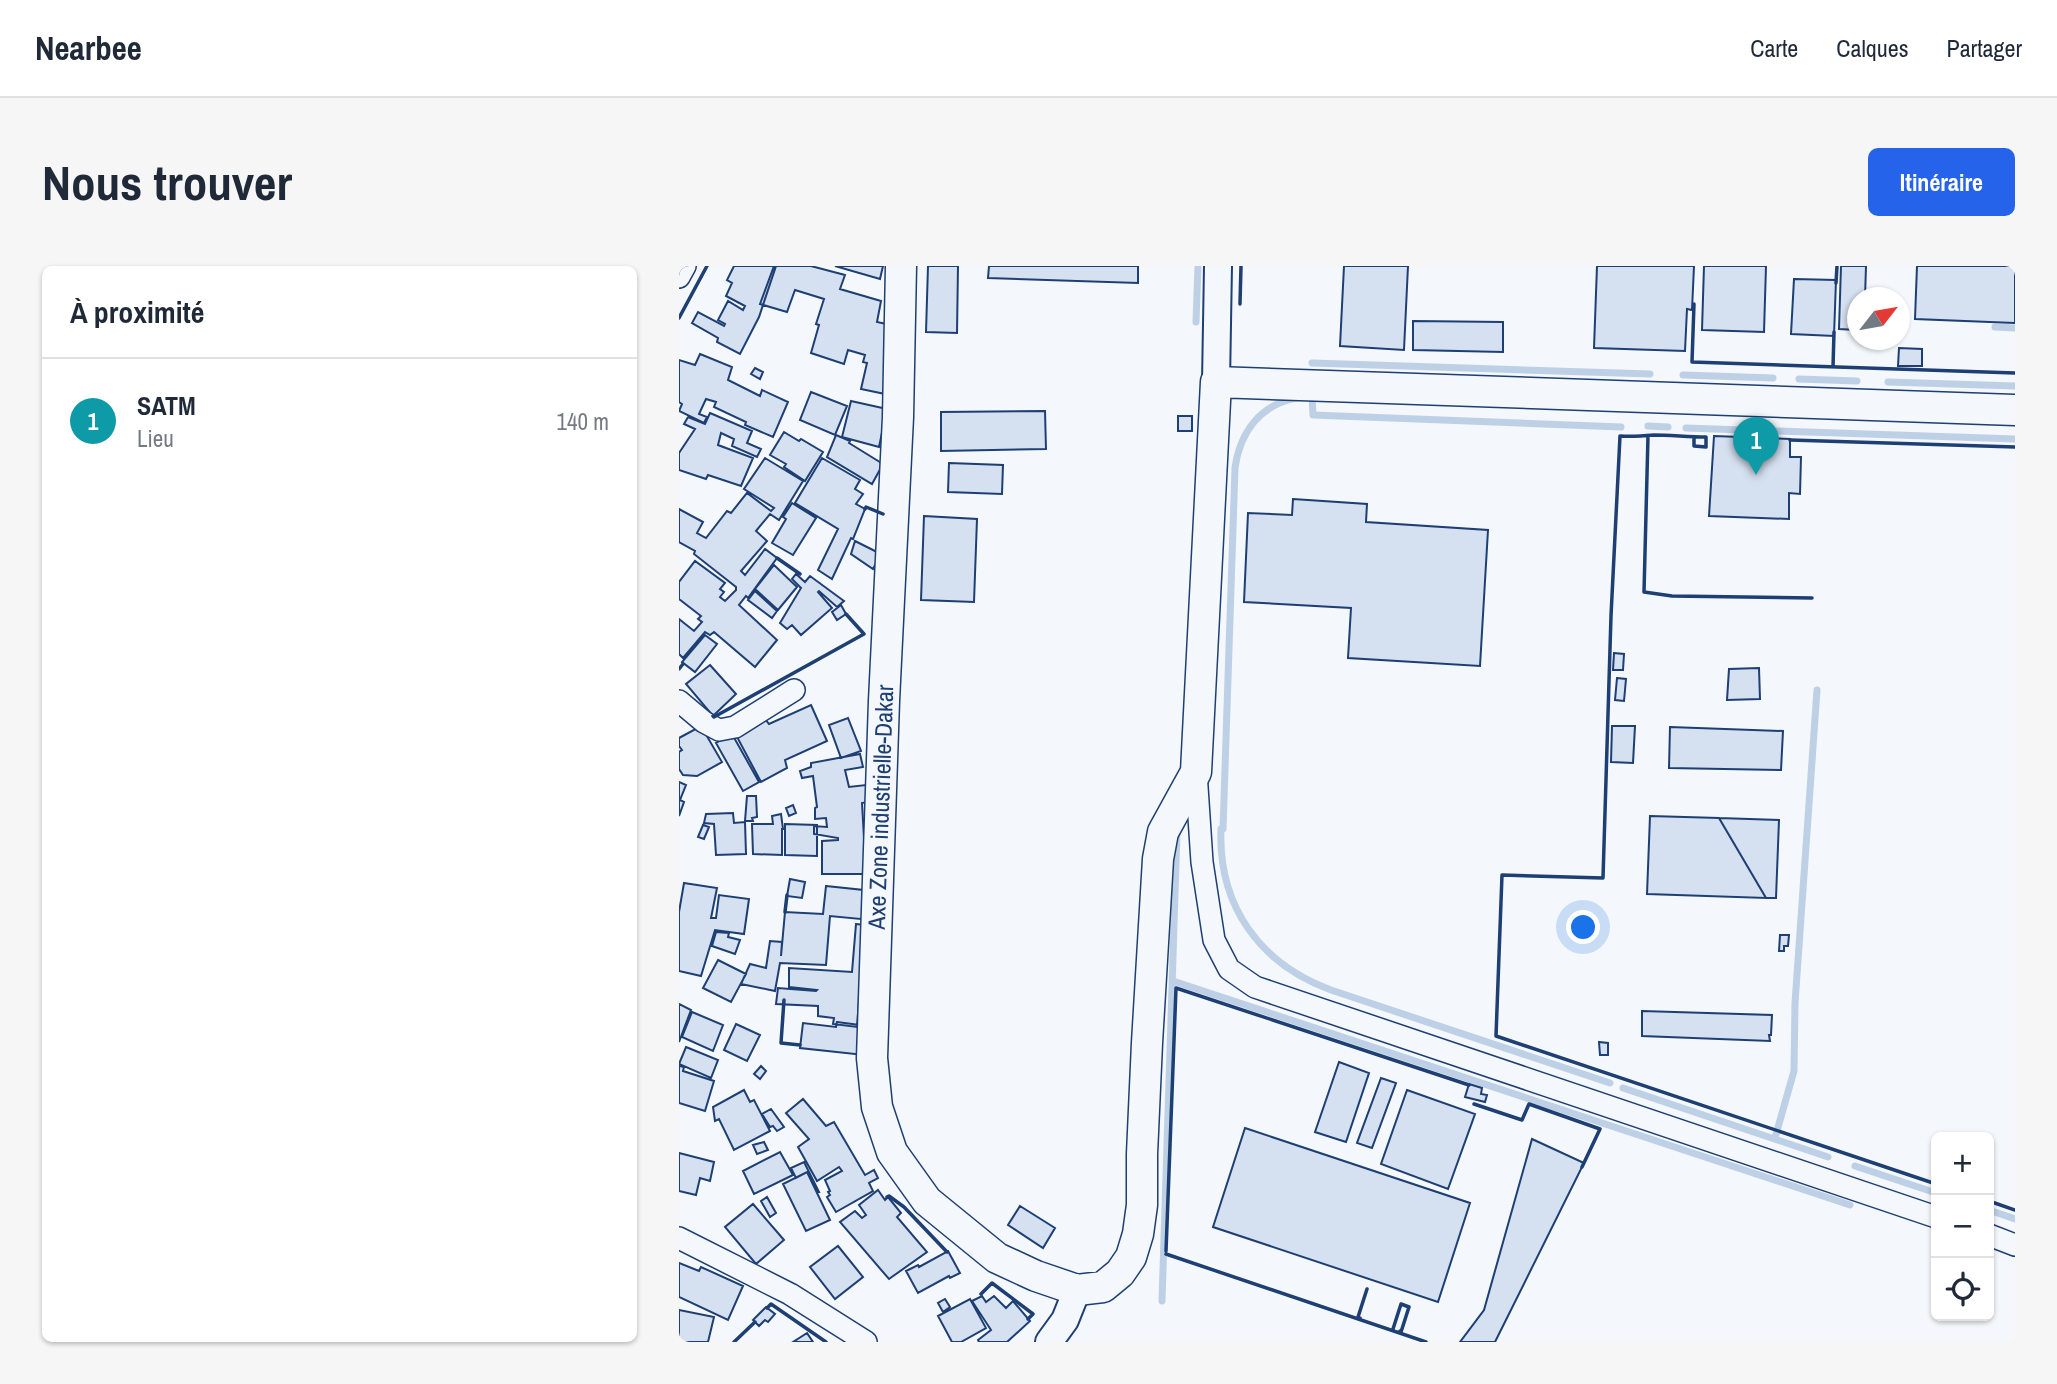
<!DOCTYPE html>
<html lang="fr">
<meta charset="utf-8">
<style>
body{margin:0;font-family:"Archivo Narrow",sans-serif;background:#f6f6f7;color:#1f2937}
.controls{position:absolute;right:21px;bottom:21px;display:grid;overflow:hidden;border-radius:10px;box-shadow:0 2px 5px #0004}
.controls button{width:63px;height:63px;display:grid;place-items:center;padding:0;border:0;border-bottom:2px solid #e0e1e3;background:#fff;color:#1f2937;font:35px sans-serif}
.compass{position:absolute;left:1168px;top:21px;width:63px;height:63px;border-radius:50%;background:#fff;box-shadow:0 2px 5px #0004;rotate:59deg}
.you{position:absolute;left:905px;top:662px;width:24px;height:24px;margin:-18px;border:5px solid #fff;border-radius:50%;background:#1a73e8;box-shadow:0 0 0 10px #1a73e833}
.badge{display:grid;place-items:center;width:46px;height:46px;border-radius:50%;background:#2563eb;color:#fff;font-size:23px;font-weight:700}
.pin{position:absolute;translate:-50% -58px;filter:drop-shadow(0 2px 4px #0008)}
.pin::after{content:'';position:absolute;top:37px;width:24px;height:21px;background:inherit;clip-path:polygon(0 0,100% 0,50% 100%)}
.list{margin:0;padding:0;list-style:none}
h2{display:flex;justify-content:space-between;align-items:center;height:91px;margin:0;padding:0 28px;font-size:30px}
h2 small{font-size:23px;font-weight:400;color:#747a83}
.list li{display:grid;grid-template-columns:46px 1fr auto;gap:21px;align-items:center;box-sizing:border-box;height:126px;padding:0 28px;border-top:2px solid #e0e1e3}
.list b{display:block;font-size:26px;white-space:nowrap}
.list p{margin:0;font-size:23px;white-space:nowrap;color:#747a83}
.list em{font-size:23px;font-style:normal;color:#747a83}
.icon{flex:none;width:38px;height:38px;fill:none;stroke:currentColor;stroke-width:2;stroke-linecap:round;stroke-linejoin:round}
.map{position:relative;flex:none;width:1336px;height:1076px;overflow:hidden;border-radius:10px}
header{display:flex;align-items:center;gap:42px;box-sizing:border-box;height:98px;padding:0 35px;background:#fff;border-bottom:2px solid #e0e1e3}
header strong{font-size:33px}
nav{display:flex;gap:38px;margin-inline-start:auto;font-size:24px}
.intro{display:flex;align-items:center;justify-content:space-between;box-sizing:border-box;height:168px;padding:0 42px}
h1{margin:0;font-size:49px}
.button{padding:18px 32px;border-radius:10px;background:#2563eb;color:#fff;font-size:24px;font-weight:700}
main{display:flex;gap:42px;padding:0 42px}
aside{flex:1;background:#fff;border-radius:10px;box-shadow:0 2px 5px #0004}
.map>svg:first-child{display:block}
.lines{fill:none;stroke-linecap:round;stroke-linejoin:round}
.stream{stroke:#bed0e5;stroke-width:7}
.building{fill:#d5e0f0;stroke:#1d3f73;stroke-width:2}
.minor-casing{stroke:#1d3f73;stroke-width:24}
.tertiary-casing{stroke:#1d3f73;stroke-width:30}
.secondary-casing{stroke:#1d3f73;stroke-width:33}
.minor{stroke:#f4f7fb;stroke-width:21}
.tertiary{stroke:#f4f7fb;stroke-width:26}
.secondary{stroke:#f4f7fb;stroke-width:30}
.wall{stroke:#1d3f73;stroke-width:3.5}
.labels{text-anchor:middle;stroke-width:5;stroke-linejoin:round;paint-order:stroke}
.street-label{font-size:24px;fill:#1d3f73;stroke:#f4f7fb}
</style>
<header>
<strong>Nearbee</strong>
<nav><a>Carte</a><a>Calques</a><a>Partager</a></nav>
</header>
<div class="intro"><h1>Nous trouver</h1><a class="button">Itinéraire</a></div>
<main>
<aside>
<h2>À proximité<small></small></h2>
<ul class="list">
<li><span class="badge" style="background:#0f9aa8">1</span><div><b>SATM</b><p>Lieu</p></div><em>140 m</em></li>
</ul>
</aside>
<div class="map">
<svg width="1336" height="1076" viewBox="0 0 1336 1076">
<rect width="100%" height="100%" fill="#f4f7fb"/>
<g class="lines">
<path class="stream" d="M517,56L519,0
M1316,61L1336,62
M633,97L971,108
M1004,109L1094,112
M1120,113L1178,115
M1209,116L1336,120
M633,131L634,149L942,161
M617,132C581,139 561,166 556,202L544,563H542C539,640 581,698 652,724L931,817
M969,160L989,161
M1007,162L1336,173
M494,715L1171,939
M944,822L1149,891
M1096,872L1115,805L1116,737L1138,424
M1176,900L1257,927
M1310,944L1336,953
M483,1035L498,565"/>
</g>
<path class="building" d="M55,0H97L80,51L61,88L38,76L39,72L13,57L19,46L45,60L46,58L39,54L49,35L64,44L66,40L47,30L53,17L48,14Z
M95,0H132L166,9L161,23L202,35L198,56L217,60L206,128L182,123L188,97L184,96L186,89L169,84L165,98L132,87L140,59L137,58L145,33L116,24L108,46L81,38Z
M156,0H204L201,13Z
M249,0H279L278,67L247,66Z
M310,0H459V17L309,12Z
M665,0H729L725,84L661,80Z
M918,0H1015L1013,44L1008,43L1006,85L915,82Z
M1025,0H1087L1085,66L1023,64Z
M1162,0H1187L1186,32H1178V64L1160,63Z
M1238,0H1336V57L1236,53Z
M1115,13L1157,14L1155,70L1112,68Z
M734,55L824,56V86L734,84Z
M1220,82L1243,83V100H1219Z
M21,88L53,101L49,114L81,130L83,124L109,136L94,171L66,159L67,156L35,141L37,136L27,133L20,148L28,151L25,157L0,145L3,138L0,136V94L16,99Z
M76,102L84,106L81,113L72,108Z
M132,126L168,140L156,169L121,154Z
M172,135L208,143L200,181L163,171Z
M366,145L367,183L262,185V146Z
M31,147L73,165L68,177L82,183L78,191L53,180L55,173L42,167L39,179L74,192L62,220L29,209L27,213L0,204V187L16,163L5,158L9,151L26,158Z
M499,150H513V165H499Z
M105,166L120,175L122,173L144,186L126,215L105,201L107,198L91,189Z
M157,169L171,175L170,177L204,198L193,218L148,191Z
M1035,170L1111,173V191H1122L1121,228L1110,227V253L1030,250Z
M86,192L124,215L100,254L91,248L77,265L88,275L62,305L66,309L86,283L98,292L69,332L67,330L60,339L98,374L76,401L35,366L31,369L26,366L4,392L0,388V353L15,365L23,356L19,353L22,350L0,333V316L16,295L46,317L41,323L45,326L41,331L46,335L57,324V321L15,288L16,285L0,276V243L24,256L18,267L27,272L48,245L52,247L68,227L92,245L95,242L65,223Z
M143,192L181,214L176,223L184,228L177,238L186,243L174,273L172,272L153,313L139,304L159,263L116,237Z
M270,197L324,199L323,228L269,226Z
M614,233L688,238L687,256L809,264L801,400L669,392L672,342L565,336L569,247L613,249Z
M113,237L137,252L114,289L93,277L107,253L104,251Z
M245,250L298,253L295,336L242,334Z
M176,275L202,288L194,303L172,288Z
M95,299L118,321L99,344L76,323Z
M117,308L126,316L131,310L165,335L158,341L140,325L139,326L153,342L122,369L113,359L108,363L101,357L122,322L113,313Z
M76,325L98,345L93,352L69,334Z
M162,339L167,348L158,354L153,346Z
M26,369L38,378L16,406L3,396Z
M935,387L945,388L944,404H934Z
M31,399L57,428L34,450L7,418Z
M1080,402L1081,433L1048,434L1050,403Z
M938,412L947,413L945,435L936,434Z
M132,439L148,475L106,494L108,502L82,516L57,469L86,453L90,458Z
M169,452L182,485L162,492L150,459Z
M22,460L43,496L18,510L4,509L0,503V486L3,484L0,480V472Z
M933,460H956L954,497L932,496Z
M991,461L1104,465L1102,504L990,502Z
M53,468L80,516L64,525L37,477Z
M181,488L184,501L166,504L170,521L187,519L189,536L183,537L185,572L196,573L193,608H143V575L159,574V572L135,568V560L148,561L147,552L136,553V542L138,541L134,510L123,512L121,505L132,501V497Z
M0,516L7,519L1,534L5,536L0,550Z
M68,530H77L78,551L73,552L74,555H66Z
M114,539L117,547L110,550L107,542Z
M54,547L55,557L66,556L67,588L37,589L35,558L25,557L27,548Z
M102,548L104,563H103V589L74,588L73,558H94L93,550Z
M971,550L1040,552L1087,632L968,628Z
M1040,552L1100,554L1097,632H1087Z
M106,558L138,559V590L106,589Z
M24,559L30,561L25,573L19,571Z
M111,613L126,616L123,632L108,630Z
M5,617L38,622L32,652H37L40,629L70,633L65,668L36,664L22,710L0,705V646Z
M147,620L194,625L192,654L151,650L147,699L101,697L96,725L62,718L71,698L87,702L91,675L103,676L102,690L106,646L144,648Z
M177,658L196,660L182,706L178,761L154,758L155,752L139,750V740L97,738L99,722L137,725L138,724L110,721V702L173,706Z
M37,666L50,667L49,671L61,674L56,688L33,680Z
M1101,669H1110L1109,680H1105V685H1100Z
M39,694L67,708L52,736L24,722Z
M0,738L12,744L0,776Z
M963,745L1093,749L1092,769H1090L1091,775L963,770Z
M13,746L44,759L34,785L3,771Z
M158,756L189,760L185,789L121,782L124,757L157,761Z
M57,758L81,769L68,795L45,784Z
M920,776L929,777V789H921Z
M7,781L39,794L32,812L0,798Z
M660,796L690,807L667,876L636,866Z
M0,800L5,801L4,805L35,815L26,845L0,837Z
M82,800L87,805L81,813L75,808Z
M702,812L717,817L693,882L678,877Z
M790,818L803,822L802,828L808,829L806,836L786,831Z
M65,824L71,836L75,834L91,865L55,884L40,853L36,855L34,841Z
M728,824L796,848L769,923L702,898Z
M124,833L147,860L155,856L186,909L195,904L199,912L190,917L194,925L157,946L148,931L151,929L149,926L151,925L146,914L163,905L160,901L138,915L119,881L130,873L107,847Z
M92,843L105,861L98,865L94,860L91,861L83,848Z
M566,862L791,937L759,1036L534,961Z
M853,873L905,897L816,1076H781L805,1044Z
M85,876L89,884L78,888L74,879Z
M101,886L114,909L75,928L64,905Z
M0,887L35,896L31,915L21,912L17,929L0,925Z
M125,896L140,926H138L128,906L117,912L112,902Z
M128,906L151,954L127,965L104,918Z
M199,924L206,934L209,931L222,947L218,951L248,986L210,1013L161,956L176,945L183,952L187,949L180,939Z
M88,931L97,947L91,951L82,935Z
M74,938L105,974L77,998L46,961Z
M341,940L376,962L364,982L329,959Z
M159,980L184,1011L156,1033L131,1001Z
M269,985L281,1007L271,1012L270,1010L239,1027L227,1005L239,999L240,1001Z
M0,997L20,1005L22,1001L64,1020L49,1054L0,1031Z
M303,1030L307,1036L315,1030L327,1042L334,1035L351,1055L328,1076H300L299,1074L312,1064L293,1035Z
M266,1033L271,1041L264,1046L259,1037Z
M291,1033L307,1062L282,1076H273L259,1050Z
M87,1041L96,1048L89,1056L86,1054L80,1060L74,1054Z
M0,1044L35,1051L29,1076H0Z
M128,1067L134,1076H114Z"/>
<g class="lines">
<defs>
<path id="minor" d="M0,11L6,0
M0,435L25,456L40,464L56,461L115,424
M517,506L523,596L535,674L550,703L576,721L1257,951
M1310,969L1336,979
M0,972L111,1028L187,1076"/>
<path id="tertiary" d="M537,116L539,0
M370,1076L386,1054L398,1024"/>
<path id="secondary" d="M222,0L219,151L205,435L193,792L198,841L213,886L248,935L318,992L357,1010L398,1024L424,1021L441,1007L452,991L459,968L463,939V888L468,777L479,593L484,566L517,506L537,116L1336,144"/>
</defs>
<use href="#minor" class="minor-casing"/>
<use href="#tertiary" class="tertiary-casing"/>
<use href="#secondary" class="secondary-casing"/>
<use href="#minor" class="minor"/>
<use href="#tertiary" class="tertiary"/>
<use href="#secondary" class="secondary"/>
<path class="wall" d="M1157,17L1158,0
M561,38L562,0
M1015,38L1013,96L1336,107
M0,52L28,0
M1154,101L1155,66
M969,170L965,326L993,330L1133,332
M1015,171V180L1027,181V171C1010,171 991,169 975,169C964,170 953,171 941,170L932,350L924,612L823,609L817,770L1257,918
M1111,174L1336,181
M186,243L187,241L204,248
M98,292L121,308
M0,403L4,398
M34,450L35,451L185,368L167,348
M106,646L108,629
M105,734L102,777L121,779
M795,838L843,854L850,838L921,863L903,901
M208,931L210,930L225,941L268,986
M1310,935L1336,944
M487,985L497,722L790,819
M487,988L747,1076
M302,1028L313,1017L354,1048L349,1053
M88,1042L92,1038L147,1076
M681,1052L679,1051L688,1023
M714,1063L722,1038L730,1041L722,1066L721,1065
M55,1076L76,1056"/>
</g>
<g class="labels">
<g class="street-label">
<text transform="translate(202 541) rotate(-88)" y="8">Axe Zone industrielle-Dakar</text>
</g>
</g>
</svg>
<div class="controls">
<button>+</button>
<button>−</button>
<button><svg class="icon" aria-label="locate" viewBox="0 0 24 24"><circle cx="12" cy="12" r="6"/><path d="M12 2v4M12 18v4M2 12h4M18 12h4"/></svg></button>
</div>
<svg class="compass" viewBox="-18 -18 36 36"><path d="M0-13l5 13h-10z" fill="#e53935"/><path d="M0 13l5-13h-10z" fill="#747a83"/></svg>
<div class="you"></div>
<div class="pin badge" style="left:1077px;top:209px;background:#0f9aa8">1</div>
</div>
</main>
